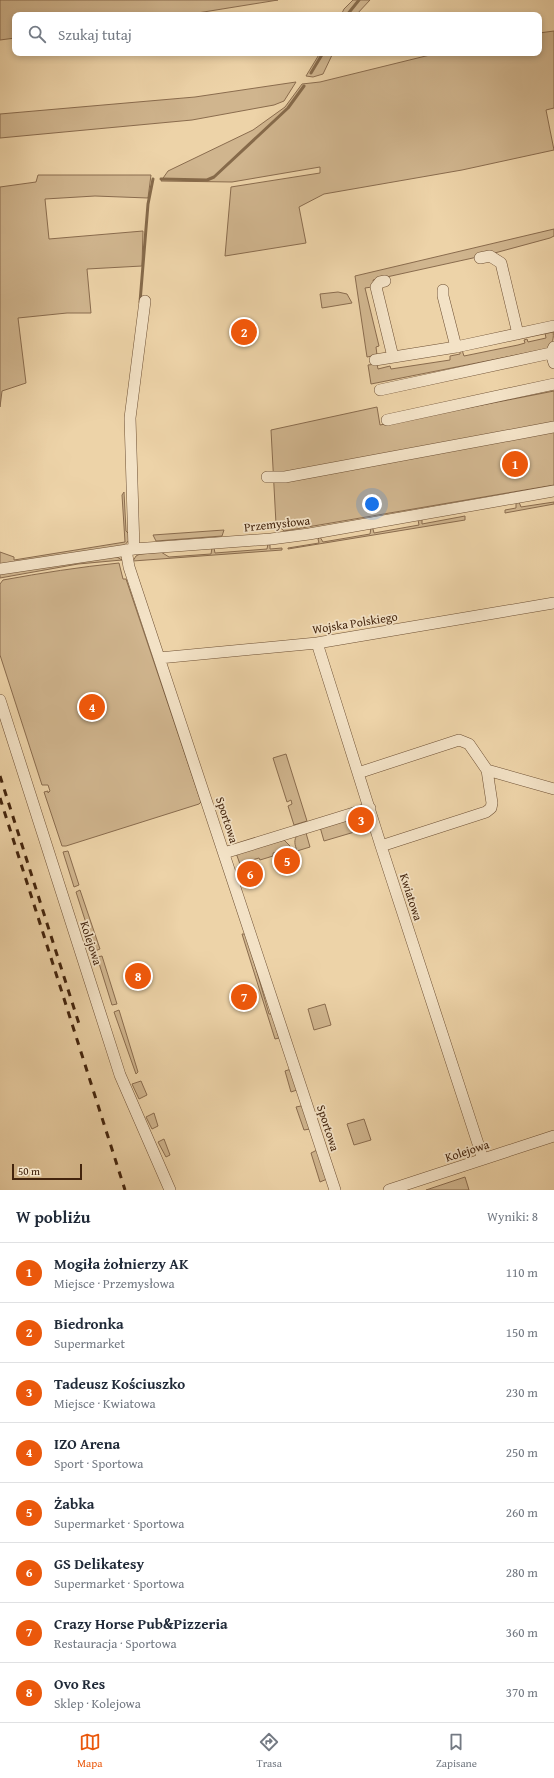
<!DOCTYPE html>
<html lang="pl">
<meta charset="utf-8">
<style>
body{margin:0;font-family:"Gentium Book Plus",serif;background:#f6f6f7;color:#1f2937}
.scale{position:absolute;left:12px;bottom:10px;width:70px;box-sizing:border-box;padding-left:4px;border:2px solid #43240d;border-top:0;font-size:11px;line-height:14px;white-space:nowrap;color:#43240d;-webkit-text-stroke:3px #f3e2c6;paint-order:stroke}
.you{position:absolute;left:372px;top:504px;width:14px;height:14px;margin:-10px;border:3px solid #fff;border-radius:50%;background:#1a73e8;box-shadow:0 0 0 6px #1a73e833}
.badge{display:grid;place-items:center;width:26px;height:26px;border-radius:50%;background:#ea580c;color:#fff;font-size:13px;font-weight:700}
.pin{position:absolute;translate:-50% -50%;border:2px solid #fff;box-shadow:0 1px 4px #0006}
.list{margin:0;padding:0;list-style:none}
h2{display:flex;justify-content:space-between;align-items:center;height:52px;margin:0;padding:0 16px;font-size:17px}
h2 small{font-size:13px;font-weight:400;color:#747a83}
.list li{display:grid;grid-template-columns:26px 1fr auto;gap:12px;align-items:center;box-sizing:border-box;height:60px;padding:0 16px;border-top:1px solid #e0e1e3}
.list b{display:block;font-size:15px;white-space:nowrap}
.list p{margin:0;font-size:13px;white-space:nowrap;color:#747a83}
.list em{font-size:13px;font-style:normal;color:#747a83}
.icon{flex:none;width:22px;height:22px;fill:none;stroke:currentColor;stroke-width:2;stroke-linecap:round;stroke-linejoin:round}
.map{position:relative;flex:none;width:554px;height:1190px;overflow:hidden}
.search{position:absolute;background:#fff;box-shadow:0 2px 6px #0003;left:12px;right:12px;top:12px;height:44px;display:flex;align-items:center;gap:10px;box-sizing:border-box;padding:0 14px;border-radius:8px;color:#747a83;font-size:15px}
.sheet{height:532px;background:#fff}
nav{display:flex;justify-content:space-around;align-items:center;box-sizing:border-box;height:56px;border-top:1px solid #e0e1e3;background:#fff;font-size:11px;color:#747a83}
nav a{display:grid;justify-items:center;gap:2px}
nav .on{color:#ea580c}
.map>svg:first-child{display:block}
.green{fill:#d0b58e;stroke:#8a6c4e}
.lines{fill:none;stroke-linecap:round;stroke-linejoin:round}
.stream{stroke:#866a4a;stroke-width:3}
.minor-casing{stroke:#6e5034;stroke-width:12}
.minor{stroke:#f3e2c6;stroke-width:11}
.rail{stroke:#43240d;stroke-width:3;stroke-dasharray:7 7;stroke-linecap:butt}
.labels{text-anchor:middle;stroke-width:3.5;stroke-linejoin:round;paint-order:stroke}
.street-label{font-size:12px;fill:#43240d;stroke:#f3e2c6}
</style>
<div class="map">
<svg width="554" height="1190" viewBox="0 0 554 1190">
<rect width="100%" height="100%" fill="#edd3a8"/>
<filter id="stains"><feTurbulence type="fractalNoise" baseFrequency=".005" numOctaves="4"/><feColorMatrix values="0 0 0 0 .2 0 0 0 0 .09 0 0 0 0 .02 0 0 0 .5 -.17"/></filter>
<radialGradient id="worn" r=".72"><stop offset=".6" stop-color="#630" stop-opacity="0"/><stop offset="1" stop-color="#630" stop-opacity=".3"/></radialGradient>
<path class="green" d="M0,0H278L185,15H15V38L0,40Z
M353,0H370L356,15H341L344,9Z
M554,31V108L546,110L554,150L462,170L324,194L299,207L306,243L225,256L231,187L320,173V167L232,182L161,181L168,171L253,130L285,107L302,84L320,82L438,53H539V33Z
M320,53H333L323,74L313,77L306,76Z
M296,82L284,101L274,105L192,120L0,138V114L195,97Z
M38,175H151L148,198L95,196L45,199L49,239L143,231L142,266L87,269L91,313H67L18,318L26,383L2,391L0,407V187L36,182Z
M554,229V236L550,238L491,254L373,280L374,284L372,287L365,288L379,346L376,347L377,355L367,357L355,276Z
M338,292L347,294L352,303L322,308L320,294Z
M553,330C554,338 553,344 547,349L371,384L368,365L377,364L378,369L390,366L391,369L450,360V356L460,354V350H462L464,356L518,345L525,343L524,340L527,339L528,342L546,338L545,333Z
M554,391V485L284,531L276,524L271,430L377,407L380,425Z
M124,492L126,531L129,534V540L124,546L0,565V552L14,557V560L125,542L122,495Z
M519,502L521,507L554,502V504L505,513V510L516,508V503Z
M465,516V520L288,549V548L319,543L318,539L320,537L323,542L370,534L371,528L373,529L374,533L419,525L418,520L422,519V524Z
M224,530L222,536L156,541L153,535Z
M268,544L270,545V549L282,548V550L133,561L136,556L140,554L161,552L169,557L211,554L212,548H214L215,553L267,549Z
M108,557H117L122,560L78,564L0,578V574Z
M119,563L123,579H126L201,802L199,804L66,846H62L44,792L48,791V793L50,791L48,785H42L0,655V584L3,580C41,573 80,567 119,563Z
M286,754L307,821L294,825L288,806L292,804L291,800L287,802L273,758Z
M364,814L368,828L324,841L320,827Z
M306,833L310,847L297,851C295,845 293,840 298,834Z
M284,840L290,846L291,850L282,853L279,851L273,853V856L260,860L259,858L252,860V863L241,867L236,853Z
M68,851L79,885L74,887L63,852Z
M80,890L100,949L95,951L76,892Z
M242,934H246L269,1014H272L279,1038L275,1039Z
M102,956L117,1004L112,1005L97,957Z
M325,1004L331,1025L314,1030L308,1009Z
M119,1010L138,1072L136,1074L114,1012Z
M291,1069L297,1090L291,1092L285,1071Z
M141,1081L147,1095L139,1099L132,1084Z
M301,1106L303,1107L310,1129L304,1130L296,1107Z
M154,1113L158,1126L152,1129L146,1117Z
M364,1119L371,1140L354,1145L347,1124Z
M164,1139L170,1155L166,1157L158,1142Z
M317,1150L327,1179L320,1182L311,1153Z
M465,1177L469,1190H426Z"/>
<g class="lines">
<path class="stream" d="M347,15L359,0
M311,73L323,53
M161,179L207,180L214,177L288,108L304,86
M140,302L148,204L153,179"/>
<defs>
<path id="minor" d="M480,258L490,256L501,263L518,334
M385,281L380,282L376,287L393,357
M443,290V296L456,347
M551,353L554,363
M375,360L456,347L554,326
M380,390L551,353L554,347
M387,420L554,384
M267,477H285L554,427
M134,549L130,418L145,301
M126,550L129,567L335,1190
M0,569L134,549L271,539L309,534L554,491
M317,643L381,846L483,1159
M159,658L317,643L554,603
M0,700L120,1075L170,1190
M487,770L554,789
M358,773L459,740L469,744L487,770L492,803L491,808L486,812L381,846
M224,853L370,808
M389,1190L554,1136"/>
</defs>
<use href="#minor" class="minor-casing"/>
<use href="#minor" class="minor"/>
<path class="rail" d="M0,776L80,1027
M0,798L125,1190"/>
</g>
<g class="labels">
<g class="street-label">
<text transform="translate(277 524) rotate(-6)" y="4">Przemysłowa</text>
<text transform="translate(355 623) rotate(-9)" y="4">Wojska Polskiego</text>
<text transform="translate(227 820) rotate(72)" y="4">Sportowa</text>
<text transform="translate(411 897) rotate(72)" y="4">Kwiatowa</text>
<text transform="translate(91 943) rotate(72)" y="4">Kolejowa</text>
<text transform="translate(328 1128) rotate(72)" y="4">Sportowa</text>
<text transform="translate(467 1151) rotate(-18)" y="4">Kolejowa</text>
</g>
</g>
<rect width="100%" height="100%" filter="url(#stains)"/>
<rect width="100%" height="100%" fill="url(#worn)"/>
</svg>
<div class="scale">50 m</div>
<div class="you"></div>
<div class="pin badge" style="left:515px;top:464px">1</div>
<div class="pin badge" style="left:244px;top:332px">2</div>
<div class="pin badge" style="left:361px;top:820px">3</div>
<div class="pin badge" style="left:92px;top:707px">4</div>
<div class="pin badge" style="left:287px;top:861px">5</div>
<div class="pin badge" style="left:250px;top:874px">6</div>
<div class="pin badge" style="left:244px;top:997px">7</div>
<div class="pin badge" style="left:138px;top:976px">8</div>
<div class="search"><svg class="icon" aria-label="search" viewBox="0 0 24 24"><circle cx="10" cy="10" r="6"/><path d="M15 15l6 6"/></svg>Szukaj tutaj</div>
</div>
<section class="sheet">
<h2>W pobliżu<small>Wyniki: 8</small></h2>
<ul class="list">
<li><span class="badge">1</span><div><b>Mogiła żołnierzy AK</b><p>Miejsce · Przemysłowa</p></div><em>110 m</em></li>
<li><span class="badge">2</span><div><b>Biedronka</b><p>Supermarket</p></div><em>150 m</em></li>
<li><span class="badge">3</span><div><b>Tadeusz Kościuszko</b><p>Miejsce · Kwiatowa</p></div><em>230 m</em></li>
<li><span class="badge">4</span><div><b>IZO Arena</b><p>Sport · Sportowa</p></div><em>250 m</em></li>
<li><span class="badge">5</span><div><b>Żabka</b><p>Supermarket · Sportowa</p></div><em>260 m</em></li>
<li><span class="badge">6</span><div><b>GS Delikatesy</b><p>Supermarket · Sportowa</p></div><em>280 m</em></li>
<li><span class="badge">7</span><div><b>Crazy Horse Pub&amp;Pizzeria</b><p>Restauracja · Sportowa</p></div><em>360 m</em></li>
<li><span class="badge">8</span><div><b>Ovo Res</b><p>Sklep · Kolejowa</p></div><em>370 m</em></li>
</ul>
</section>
<nav>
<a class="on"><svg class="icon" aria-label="map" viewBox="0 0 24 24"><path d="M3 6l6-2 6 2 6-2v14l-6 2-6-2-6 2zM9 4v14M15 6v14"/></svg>Mapa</a>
<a><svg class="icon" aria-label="directions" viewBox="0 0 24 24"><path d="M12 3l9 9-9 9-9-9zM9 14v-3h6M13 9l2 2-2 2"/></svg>Trasa</a>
<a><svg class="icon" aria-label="saved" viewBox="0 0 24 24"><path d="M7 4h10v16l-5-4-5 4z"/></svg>Zapisane</a>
</nav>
